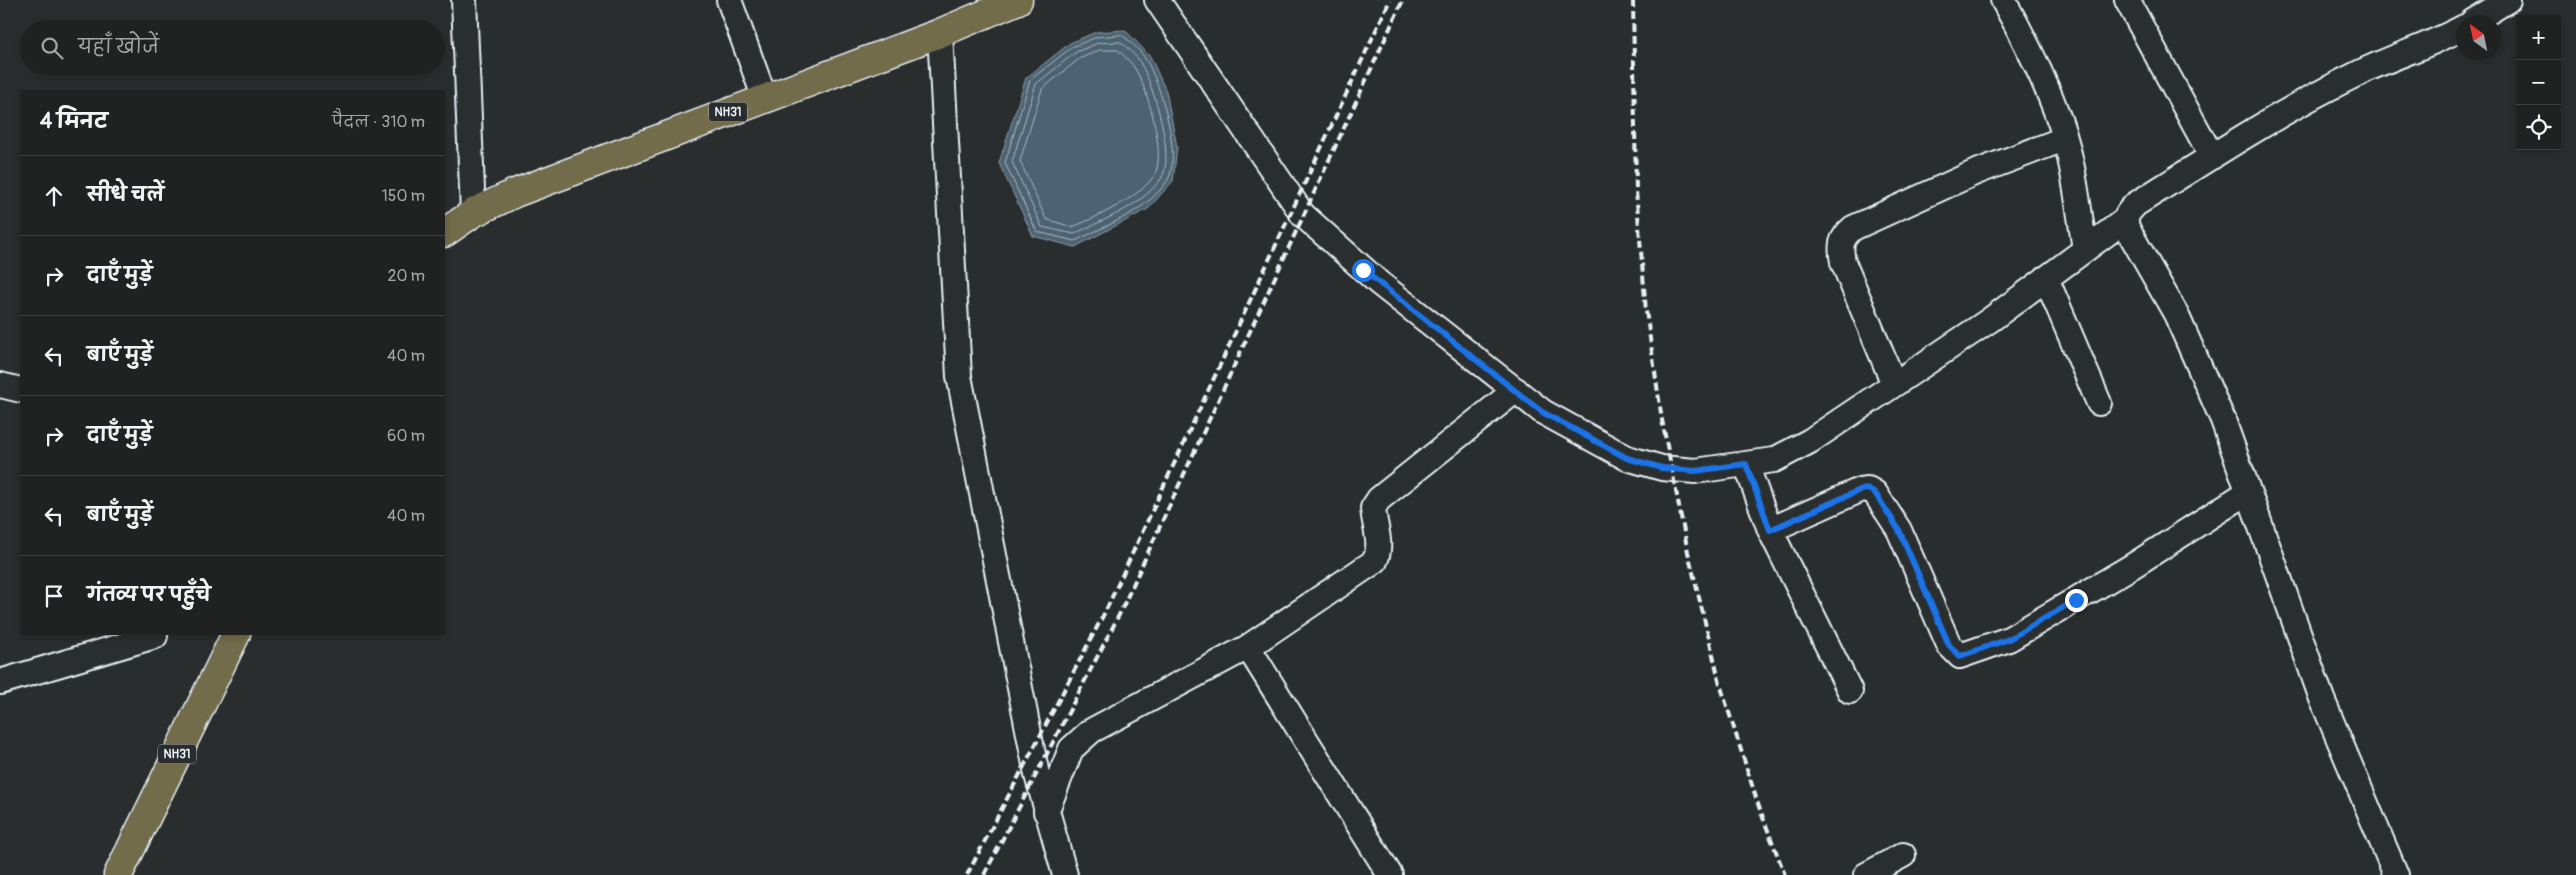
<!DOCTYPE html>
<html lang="hi">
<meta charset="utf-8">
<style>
body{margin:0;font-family:Pangolin,"Playpen Sans Deva",sans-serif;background:#282a2a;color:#f1f3f6}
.controls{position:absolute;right:15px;top:15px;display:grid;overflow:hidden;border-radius:0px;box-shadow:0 2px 8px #0003}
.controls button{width:45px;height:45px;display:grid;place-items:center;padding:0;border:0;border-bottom:1px solid #3d3f40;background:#202222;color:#f1f3f6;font:25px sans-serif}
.compass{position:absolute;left:2456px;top:15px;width:45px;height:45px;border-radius:50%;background:#202222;box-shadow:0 2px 8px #0003;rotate:327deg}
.stop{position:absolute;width:15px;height:15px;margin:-11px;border:4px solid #1a73e8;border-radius:50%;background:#fff}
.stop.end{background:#1a73e8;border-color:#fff;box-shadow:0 1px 5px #0008}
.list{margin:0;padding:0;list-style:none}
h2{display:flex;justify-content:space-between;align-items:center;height:65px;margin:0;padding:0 20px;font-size:21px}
h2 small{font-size:16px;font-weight:400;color:#a2a4a5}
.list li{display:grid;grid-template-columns:32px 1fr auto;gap:15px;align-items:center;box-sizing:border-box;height:80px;padding:0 20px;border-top:1px solid #3d3f40}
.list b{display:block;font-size:19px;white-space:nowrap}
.list em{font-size:16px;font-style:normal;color:#a2a4a5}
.icon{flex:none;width:28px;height:28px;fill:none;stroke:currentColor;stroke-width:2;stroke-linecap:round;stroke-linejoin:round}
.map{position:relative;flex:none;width:2576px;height:875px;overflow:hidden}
.search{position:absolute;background:#202222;box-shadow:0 2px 8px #0003;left:20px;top:20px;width:425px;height:55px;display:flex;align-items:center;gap:12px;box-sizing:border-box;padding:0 18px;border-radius:28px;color:#a2a4a5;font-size:19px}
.panel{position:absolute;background:#202222;box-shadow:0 2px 8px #0003;left:20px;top:90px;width:425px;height:545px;border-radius:0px}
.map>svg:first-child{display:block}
.water{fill:#4e6472;stroke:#8c9ca8}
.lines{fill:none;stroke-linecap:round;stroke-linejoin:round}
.shore{stroke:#aab9c2;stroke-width:1}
.minor-casing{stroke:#e8f1f8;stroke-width:28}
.highway-casing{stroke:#e8f1f8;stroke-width:31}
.minor{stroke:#2a2d2e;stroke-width:24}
.highway{stroke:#736c4b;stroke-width:28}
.rail{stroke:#e8f1f8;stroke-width:4;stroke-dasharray:8 4;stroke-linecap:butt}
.route{stroke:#1a73e8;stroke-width:6}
.labels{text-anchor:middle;stroke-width:4.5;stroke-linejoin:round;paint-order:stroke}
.shield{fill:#2a2d2e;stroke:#afb6bb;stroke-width:1}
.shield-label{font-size:12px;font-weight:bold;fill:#e8f1f8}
</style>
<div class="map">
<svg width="2576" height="875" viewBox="0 0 2576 875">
<rect width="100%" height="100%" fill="#2a2d2e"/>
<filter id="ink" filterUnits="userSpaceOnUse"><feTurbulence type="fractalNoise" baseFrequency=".02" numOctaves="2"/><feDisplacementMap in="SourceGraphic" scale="10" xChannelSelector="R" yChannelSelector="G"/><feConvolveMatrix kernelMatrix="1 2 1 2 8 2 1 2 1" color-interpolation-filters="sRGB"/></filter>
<g filter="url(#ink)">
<path class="water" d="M1125,30L1150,56L1166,91L1177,147L1173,181L1148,209L1075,247L1033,236L999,163L1026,78L1070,43L1096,32Z"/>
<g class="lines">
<path class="shore" d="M1122,35C1130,41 1141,51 1146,60C1160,82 1183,158 1167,181C1146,212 1107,225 1075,241L1037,232L1005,163L1030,80L1072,47L1097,37Z
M1120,42C1127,47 1137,56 1141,64C1153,85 1176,157 1161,179C1140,207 1105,219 1074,234L1042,227L1012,162L1036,84L1076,52L1098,43Z
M1100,50H1118C1123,55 1130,61 1134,67C1147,86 1166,152 1155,174C1144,195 1094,219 1072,227L1046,219L1020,161L1042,89L1079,59Z"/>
<defs>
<path id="minor" d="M464,0L473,213
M729,0L765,99
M1157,0L1303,215L1379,283L1543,412L1627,458L1662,468L1695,471L1774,460L1810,441L1990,320L2125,220
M2003,0C2025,39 2045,80 2060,122C2074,162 2078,207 2085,249
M2127,0L2212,157
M2472,22L2508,0
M940,33L959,376L1037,775L1065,875
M2046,278L2099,403
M1894,384L1843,262C1840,246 1840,239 1853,228L1974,173L2064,139
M0,385L21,390
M1746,464L1770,530L1850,691
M1770,530L1860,490L1868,489L1875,493L1899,530L1949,645L1960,656L2009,639L2134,565L2248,492
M1248,647L1375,561C1383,544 1374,525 1373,508L1379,499L1516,390
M0,682L155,636
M1046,812L1071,749L1091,731L1248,647L1390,875
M1866,875L1903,855
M2396,875L2322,699L2223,420L2176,314L2127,228C2124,216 2128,212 2136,204C2208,159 2279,112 2355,75C2391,57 2429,46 2464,27"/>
<path id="highway" d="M444,233L473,213L515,193L940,33L1018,0
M118,875L236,634"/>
</defs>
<use href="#minor" class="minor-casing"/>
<use href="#highway" class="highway-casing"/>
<use href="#minor" class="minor"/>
<use href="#highway" class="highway"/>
<path class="rail" d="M1633,0L1636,191L1646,311L1662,420L1688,552L1720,684L1759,807L1785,875
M967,875L1106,610L1390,0
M984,875L1119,615L1403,0"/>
</g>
</g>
<g class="lines" filter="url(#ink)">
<path class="route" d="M1363,270L1542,412L1627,458L1662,468L1695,471L1746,464L1770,530L1860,490L1868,489L1875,493L1899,530L1949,645L1960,656L2009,639L2076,600"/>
</g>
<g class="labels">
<g class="shield">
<rect x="709" y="102.5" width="38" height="19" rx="4"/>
<rect x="158" y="744.5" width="38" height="19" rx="4"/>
</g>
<g class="shield-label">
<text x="728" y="116">NH31</text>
<text x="177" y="758">NH31</text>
</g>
</g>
</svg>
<div class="controls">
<button>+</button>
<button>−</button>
<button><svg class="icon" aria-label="locate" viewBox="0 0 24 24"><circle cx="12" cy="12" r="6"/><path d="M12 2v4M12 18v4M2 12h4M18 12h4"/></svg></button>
</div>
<svg class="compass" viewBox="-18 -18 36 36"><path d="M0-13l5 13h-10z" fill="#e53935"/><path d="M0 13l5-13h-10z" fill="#a2a4a5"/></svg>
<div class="stop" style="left:1363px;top:270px"></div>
<div class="stop end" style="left:2076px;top:600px"></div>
<div class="search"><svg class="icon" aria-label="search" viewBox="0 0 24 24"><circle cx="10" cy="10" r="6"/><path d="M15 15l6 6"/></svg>यहाँ खोजें</div>
<section class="panel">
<h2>4 मिनट<small>पैदल · 310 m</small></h2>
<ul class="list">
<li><svg class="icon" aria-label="ahead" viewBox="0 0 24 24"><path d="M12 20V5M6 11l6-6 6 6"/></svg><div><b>सीधे चलें</b></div><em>150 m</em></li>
<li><svg class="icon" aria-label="right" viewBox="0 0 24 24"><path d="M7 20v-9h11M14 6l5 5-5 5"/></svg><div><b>दाएँ मुड़ें</b></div><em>20 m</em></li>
<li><svg class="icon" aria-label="left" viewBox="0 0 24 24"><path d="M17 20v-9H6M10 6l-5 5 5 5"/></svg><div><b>बाएँ मुड़ें</b></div><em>40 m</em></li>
<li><svg class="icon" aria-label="right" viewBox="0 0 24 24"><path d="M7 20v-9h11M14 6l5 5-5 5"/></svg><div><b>दाएँ मुड़ें</b></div><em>60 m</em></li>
<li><svg class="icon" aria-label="left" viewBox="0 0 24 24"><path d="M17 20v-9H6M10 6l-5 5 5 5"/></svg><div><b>बाएँ मुड़ें</b></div><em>40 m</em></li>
<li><svg class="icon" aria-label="arrive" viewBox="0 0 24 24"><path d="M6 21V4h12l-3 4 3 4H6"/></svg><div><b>गंतव्य पर पहुँचे</b></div></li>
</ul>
</section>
</div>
